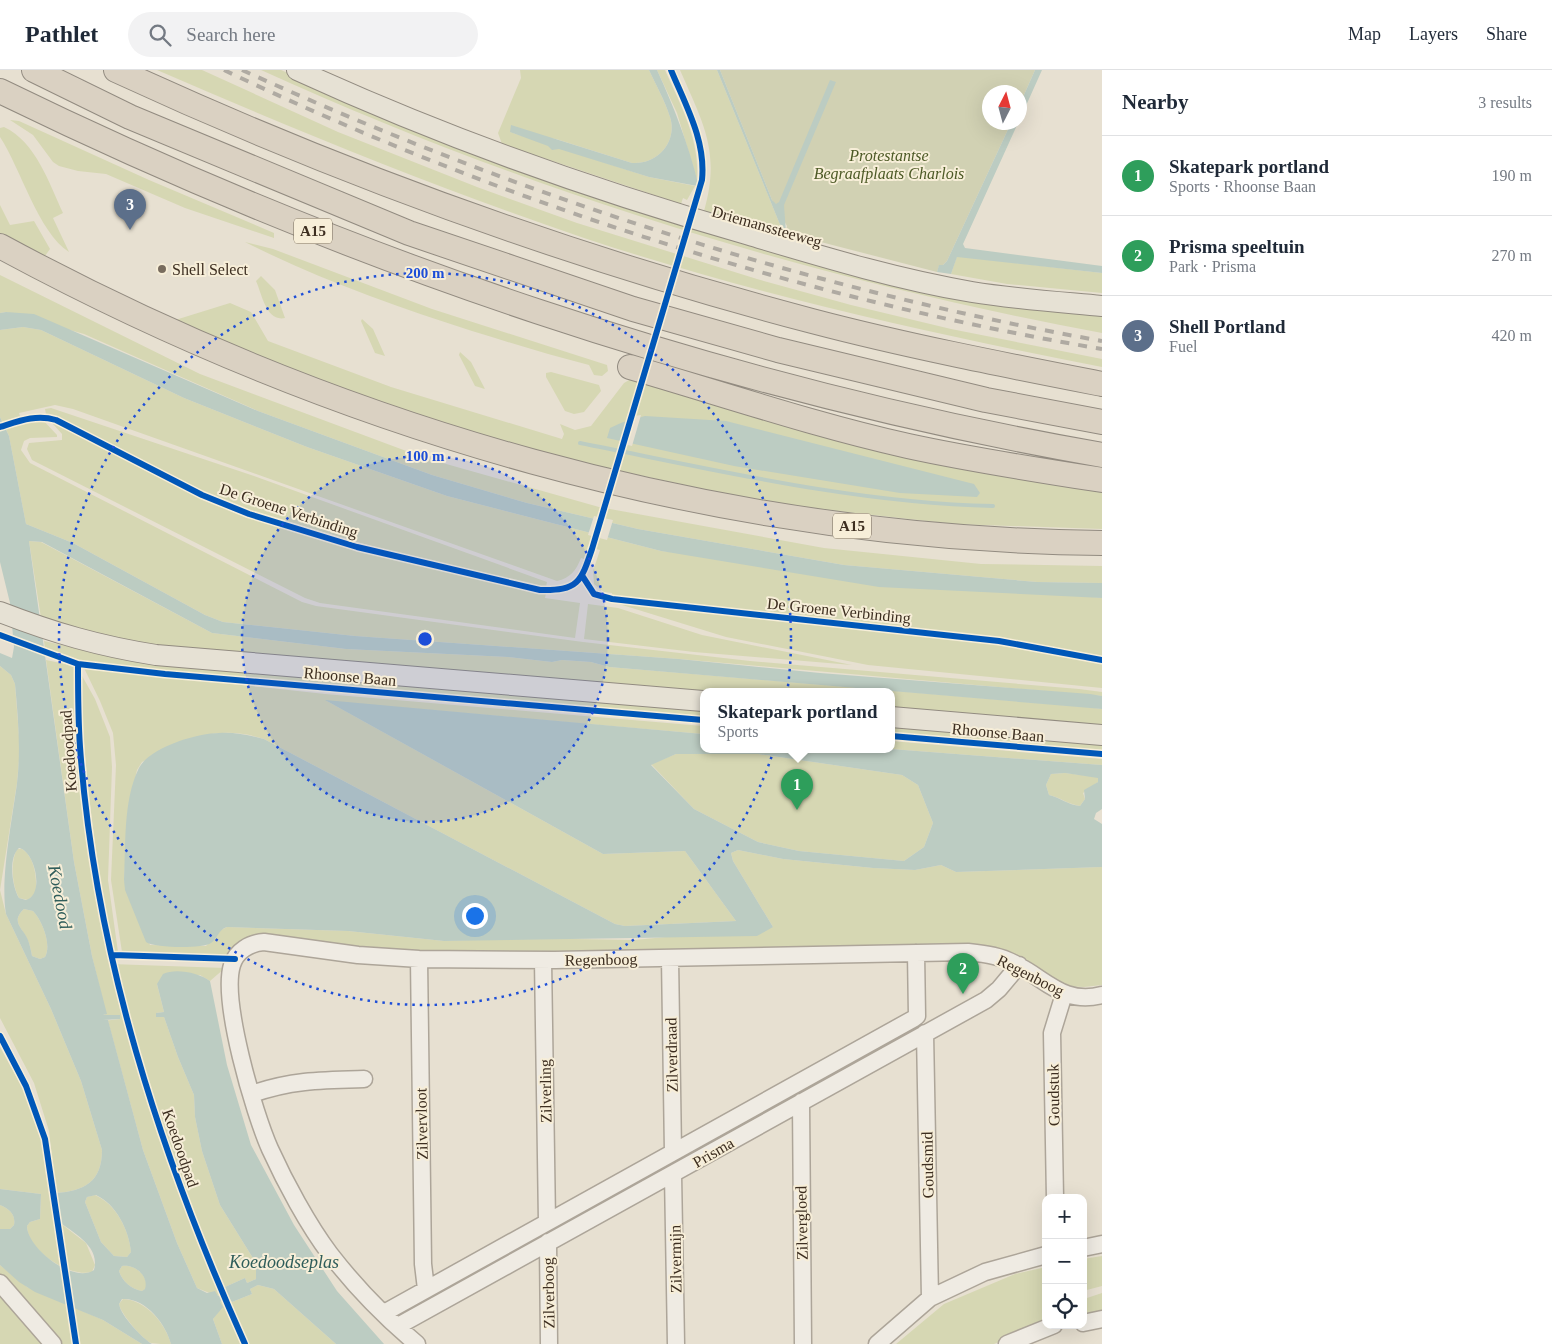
<!DOCTYPE html>
<meta charset="utf-8">
<style>
body{margin:0;font-family:Georgia,serif;background:#f2f2f3;color:#1f2937}
.controls{position:absolute;right:15px;bottom:15px;display:grid;overflow:hidden;border-radius:10px;box-shadow:0 5px 20px #0002}
.controls button{width:45px;height:45px;display:grid;place-items:center;padding:0;border:0;border-bottom:1px solid #e0e1e3;background:#fff;color:#1f2937;font:25px sans-serif}
.compass{position:absolute;left:982px;top:15px;width:45px;height:45px;border-radius:50%;background:#fff;box-shadow:0 5px 20px #0002;rotate:6deg}
.you{position:absolute;left:474px;top:845px;width:18px;height:18px;margin:-12px;border:4px solid #fff;border-radius:50%;background:#1a73e8;box-shadow:0 0 0 8px #1a73e833}
.badge{display:grid;place-items:center;width:32px;height:32px;border-radius:50%;background:#786c5e;color:#fff;font-size:16px;font-weight:700}
.pin{position:absolute;translate:-50% -41px;filter:drop-shadow(0 1px 2px #0008)}
.pin::after{content:'';position:absolute;top:26px;width:18px;height:15px;background:inherit;clip-path:polygon(0 0,100% 0,50% 100%)}
.popup{position:absolute;left:700px;top:618px;width:195px;height:65px;box-sizing:border-box;display:grid;place-content:center;border-radius:10px;background:#fff;filter:drop-shadow(0 1px 4px #0005);font-size:16px;white-space:nowrap;color:#747a83}
.popup b{font-size:19px;color:#1f2937}
.popup::after{content:'';position:absolute;left:50%;top:100%;margin-left:-10px;border:10px solid transparent;border-top-color:#fff}
.list{margin:0;padding:0;list-style:none}
h2{display:flex;justify-content:space-between;align-items:center;height:65px;margin:0;padding:0 20px;font-size:21px}
h2 small{font-size:16px;font-weight:400;color:#747a83}
.list li{display:grid;grid-template-columns:32px 1fr auto;gap:15px;align-items:center;box-sizing:border-box;height:80px;padding:0 20px;border-top:1px solid #e0e1e3}
.list b{display:block;font-size:19px;white-space:nowrap}
.list p{margin:0;font-size:16px;white-space:nowrap;color:#747a83}
.list em{font-size:16px;font-style:normal;color:#747a83}
.icon{flex:none;width:28px;height:28px;fill:none;stroke:currentColor;stroke-width:2;stroke-linecap:round;stroke-linejoin:round}
.map{position:relative;flex:none;width:1102px;height:1274px;overflow:hidden}
header{display:flex;align-items:center;gap:30px;box-sizing:border-box;height:70px;padding:0 25px;background:#fff;border-bottom:1px solid #e0e1e3}
header strong{font-size:24px}
nav{display:flex;gap:28px;margin-inline-start:auto;font-size:18px}
.search{width:350px;height:45px;background:#f2f2f3;display:flex;align-items:center;gap:12px;box-sizing:border-box;padding:0 18px;border-radius:28px;color:#747a83;font-size:19px}
main{display:flex}
aside{flex:1;background:#fff}
.map>svg:first-child{display:block}
.green{fill:#d6d7b3}
.cemetery{fill:#d1d1b3}
.water{fill:#bcccc2;fill-rule:evenodd}
.pier{fill:#e7e0d1}
.lines{fill:none;stroke-linecap:round;stroke-linejoin:round}
.stream{stroke:#bcccc2;stroke-width:4}
.minor-casing{stroke:#ada599;stroke-width:19}
.major-casing{stroke:#928b80;stroke-width:22}
.highway-casing{stroke:#928b80;stroke-width:26}
.minor{stroke:#efebe3;stroke-width:16}
.major{stroke:#e6e1d4;stroke-width:20}
.highway{stroke:#dad1c2;stroke-width:24}
.rail{stroke:#afaaa2;stroke-width:4;stroke-dasharray:9 9;stroke-linecap:butt}
.cycleway-casing{stroke:#f7eed8;stroke-width:9}
.cycleway{stroke:#0057b8;stroke-width:6}
.ring{fill:none;stroke:#1d4ed8;stroke-width:2.5;stroke-dasharray:2.5 5}
.poi-dot{fill:#786c5e;stroke:#f7eed8;stroke-width:2}
.labels{text-anchor:middle;stroke-width:4;stroke-linejoin:round;paint-order:stroke}
.shield{fill:#f7eed8;stroke:#756857;stroke-width:1}
.shield-label{font-size:15px;font-weight:bold;fill:#3d2e20}
.park-label{font-size:16px;font-style:italic;fill:#4d5a26;stroke:#f7eed8}
.street-label{font-size:16px;fill:#3d2e20;stroke:#f7eed8}
.poi-label{font-size:16px;fill:#3d2e20;stroke:#f7eed8;text-anchor:start}
.water-label{font-size:18px;font-style:italic;fill:#2f5d5a;stroke:#f7eed8}
.centre{fill:#1d4ed8;stroke:#f7eed8;stroke-width:2.5}
.ring-label{font-size:15px;text-anchor:middle;font-weight:bold;fill:#1d4ed8;stroke:#f7eed8;stroke-width:4;stroke-linejoin:round;paint-order:stroke}
</style>
<header>
<strong>Pathlet</strong>
<div class="search"><svg class="icon" aria-label="search" viewBox="0 0 24 24"><circle cx="10" cy="10" r="6"/><path d="M15 15l6 6"/></svg>Search here</div>
<nav><a>Map</a><a>Layers</a><a>Share</a></nav>
</header>
<main>
<div class="map">
<svg width="1102" height="1274" viewBox="0 0 1102 1274">
<rect width="100%" height="100%" fill="#e7e0d1"/>
<path class="green" d="M157,0H202L338,62L477,117L577,153L757,209L851,235L951,259L1102,289V297C928,263 753,224 584,168C440,119 297,61 157,0Z
M261,0H281L379,43L588,125L1102,246V263C812,209 529,122 261,0Z
M520,0H649C656,15 665,31 670,47C678,72 657,95 632,93L556,69L510,62L649,107L695,116L687,130L683,128L681,134L502,74L498,63L521,8Z
M657,0H665C681,36 700,70 697,110L677,43Z
M680,0H717L783,162L704,141C721,82 703,53 680,0Z
M10,50L19,51L149,110L274,163V168L185,138L106,104L78,101L59,96L53,92L33,65Z
M4,57C36,72 49,113 63,143L53,148L69,182C38,162 21,99 0,67V58Z
M0,135L10,155L34,151L50,179L45,186L0,167Z
M245,172L273,179L432,239L607,295L608,301L602,306L594,305L589,295C549,285 511,273 472,261C394,236 318,209 245,172Z
M957,186L1102,203V223L1007,214L951,204Z
M0,205L200,304L425,388L599,437L824,478L981,494L1102,496V513L1037,512L844,495L638,459L527,433L432,405L258,341L84,264L6,242L0,243Z
M261,206L275,220L285,248C266,252 262,224 256,211Z
M230,233L251,242L268,271L391,317L562,369L564,364L560,354L575,360L591,356L624,313L631,309L1102,420V459L954,454L810,438L717,422L560,388L463,361L307,308L172,251Z
M362,249L373,259L385,286L375,283L361,251Z
M23,257L41,260L184,328L307,377L447,426L661,481L1102,528V587L992,567L612,527V523L604,522L594,514L593,501L600,480L589,477L584,489L581,488C576,501 570,508 557,511L73,339L55,335L19,343L22,353L42,349L57,365V367L30,368L24,371L21,380L30,393L302,532L316,536L583,572L750,591L1079,619L1102,622V626L679,589L355,566L223,552L205,545L73,473L26,454L9,366L0,347V260Z
M460,282L471,292L485,319L475,316L459,285Z
M551,302L599,315L601,321L584,342L574,344L565,341L546,307V303Z
M51,338L254,406L547,512L546,517L499,508L402,485L240,438L200,421L66,351L46,344L45,339Z
M54,352L208,431C318,471 431,499 546,523L545,528L580,533L575,568L320,533L305,528L32,390L27,379L29,373L62,370V364L53,354Z
M29,471L41,472L212,563L346,579L508,587L552,592L562,590L591,592L609,597L1086,637L1102,639V658L891,640V621H703L120,573L41,548Z
M588,534L618,538L702,565L852,595L694,582L584,569Z
M619,534C780,551 943,561 1102,592V618L868,595L726,567Z
M44,571L120,588L703,639V646L169,601C127,597 84,595 45,579Z
M46,590L75,596C75,697 86,797 111,894L225,898L210,911L200,905L157,914L164,942L156,943L164,947L178,987L194,1025L195,1047L202,1081L220,1135L256,1193V1209L247,1213L245,1208L225,1217L227,1222L217,1226L197,1218L177,1173L143,1080L108,951H103L120,949V945H103L106,944L92,886L74,792Z
M0,596L11,605L15,614L20,679L17,713L0,820L6,844L51,939L81,1011L102,1080C102,1112 84,1121 56,1123L49,1061L34,1013L0,948Z
M84,598L325,624L703,656V664L327,631L603,784L685,781L736,851L625,856L615,854L264,669C213,653 188,671 142,692L137,700L129,736L124,810L150,875L206,876L221,860L227,857L348,861L444,871L517,868L634,870L773,857L733,791L731,783L738,780L783,789L873,798L915,800L941,795L956,802L1102,797V915L1084,917L1063,916L1022,888L1000,879L972,874L496,885L434,884L282,870L228,886L122,882L111,810L116,695L113,663L100,631Z
M81,604L95,629L110,667L112,697L108,810L118,882H115C106,851 102,819 97,787C88,726 82,666 81,604Z
M891,654L1102,672V680L891,662Z
M891,671L1102,689V695L891,679Z
M676,684H758L902,705L918,715L933,753L924,777L904,791L799,781L758,772L694,739L651,694Z
M1065,703L1098,707V712L1083,723L1085,729L1080,736C1067,734 1062,728 1049,725L1046,715L1051,704Z
M17,779H22C35,787 37,809 36,823L28,830L19,828C12,815 10,792 17,779Z
M24,839L33,841C42,850 52,875 45,887L40,889L32,886C31,881 30,875 28,871C23,858 10,852 24,839Z
M0,977L22,1017L40,1061L55,1149L86,1173L95,1195L92,1202C69,1208 27,1180 27,1156L30,1152L40,1149L41,1124L0,1119Z
M95,1125C116,1134 129,1160 131,1182L127,1187L114,1186L101,1172L85,1132L87,1127Z
M0,1135C9,1139 16,1144 14,1155L10,1159H0Z
M538,1162V1173L404,1248L396,1240Z
M1102,1186V1216L1083,1221V1189Z
M0,1195L27,1217L66,1234L72,1274H56L0,1209Z
M122,1196C135,1194 149,1206 146,1219L142,1221C131,1219 122,1211 119,1201Z
M1046,1197V1253L994,1274H896L944,1234L1015,1204Z
M258,1215L274,1219L336,1274H222L213,1249L220,1239V1232L229,1227L232,1232L252,1224L250,1219Z
M0,1217L49,1274H0Z
M1102,1223V1244L1086,1246L1087,1228Z
M123,1229C146,1230 165,1253 171,1274C165,1274 157,1274 151,1273C144,1271 120,1243 119,1234Z
M71,1236L103,1250L142,1274H79Z"/>
<path class="cemetery" d="M720,0H1035L1020,34L1019,22H989V52L1011,53L947,191L943,195L939,196L937,202L786,163L787,156L772,130Z"/>
<path class="water" d="M649,0H657C674,37 688,73 698,113L697,116L649,107L559,79L552,80L548,76L510,62L511,55L632,93C657,95 678,72 670,47C665,31 656,15 649,0Z
M717,0H720L772,130L776,134L779,132L830,10L836,12L784,135L786,163L783,162Z
M1035,0H1042L1020,49V34Z
M1011,53H1018L963,174L965,178L1102,196V203L957,187L951,204L937,202L939,195H943L947,191Z
M6,242L34,244L258,341L432,405L527,433L638,459L844,495L1037,512L1102,513V528L879,517L661,481L447,426L307,377L184,328L41,260L23,257L0,260V243Z
M645,346L726,351L974,414L980,423L977,427L900,423L734,396L607,368L610,358C622,352 632,349 645,346Z
M0,347L9,366L26,454L73,473L205,545L223,552L355,566L679,589L820,603L1090,624L1102,626V639L609,597L591,592L562,590L552,592L508,587L346,579L212,563L42,472L29,471L74,792L92,886L107,944L103,945H120V949L103,950H108L143,1080L177,1173L197,1218L207,1223L215,1221L218,1226L227,1222L225,1217L245,1208L247,1213L256,1209V1193L220,1135L202,1081L195,1047L194,1025L178,987L164,947H156V943L164,942L157,914L163,904C176,898 199,903 210,911L227,995L251,1075L294,1155L337,1221L384,1274H336L274,1219L258,1215L250,1219L252,1224L232,1232L229,1228L220,1232L223,1237L213,1249L222,1274H171C166,1254 145,1227 122,1229L119,1234C121,1246 142,1268 152,1274H142L103,1250L35,1222L19,1212L0,1195V1159H10L14,1155C16,1144 9,1139 0,1135V1119L41,1124L40,1149L30,1152L27,1156C27,1178 73,1214 94,1200C101,1175 70,1161 55,1149L51,1129L56,1123C84,1121 102,1112 102,1080L81,1011L51,939L6,844C0,809 12,751 17,713C21,680 18,647 15,614L11,605L0,596V583L12,588L14,577L10,533L0,492ZM19,778C35,781 45,825 26,830L19,828C12,816 8,788 19,778ZM24,839L33,841C42,850 52,875 45,887L40,889L32,886C31,881 30,875 28,870C23,858 10,852 24,839ZM96,1125C116,1134 129,1160 131,1182L127,1187L114,1186L101,1172L85,1132L87,1127ZM122,1196C135,1194 149,1206 145,1219L142,1221C131,1219 122,1211 119,1201Z
M325,630L703,664V679H891L1102,695V739L1096,743L1094,749L1102,754V797L956,802L941,795L915,800L873,798L783,789L738,780L731,783L733,791L773,857L757,866L444,871L348,861L227,857C218,860 218,868 211,873C203,879 154,878 146,872L125,820L124,810C126,775 123,732 138,700C147,678 197,663 219,663C234,662 249,665 264,669L615,854L625,856L736,851L685,781L603,784ZM676,684H758L902,705L918,715L933,753L924,777L904,791L799,781L758,772L694,739L651,695ZM1065,703L1098,708V712L1084,720L1085,729L1080,736C1068,735 1061,728 1049,725L1046,715L1051,704Z"/>
<path class="pier" d="M641,345L632,376L619,373L628,347Z
M594,446L613,450L607,470L588,465Z"/>
<g class="lines">
<path class="stream" d="M580,373C716,400 854,433 993,436"/>
<defs>
<path id="minor" d="M670,888L673,1082
M419,889L423,1194L426,1219
M543,890L547,1152
M925,963L930,1228
M252,1024C291,1010 323,1010 364,1009
M801,1032L803,1274
M673,1104L676,1274
M1055,1128L1052,963L1064,924
M548,1172L549,1274
M1083,1178L1102,1174
M0,1213L53,1274
M384,1243L913,949L917,946L916,883
M1083,1253L1102,1249
M398,1256L986,930L999,919L1019,895
M417,1274C387,1249 354,1215 330,1184C308,1155 285,1112 270,1079C254,1043 221,931 232,895C236,881 250,873 264,872L358,885L419,889L555,890L968,882C986,884 1002,886 1017,895C1047,910 1064,935 1102,925
M877,1274L930,1228L985,1202L1046,1185
M1007,1274L1054,1255"/>
<path id="major" d="M297,0C443,67 592,120 746,164C820,186 895,209 972,222C1015,229 1059,232 1102,236
M0,542C54,563 99,576 156,585L703,631
M891,647L1102,665"/>
<path id="highway" d="M34,0L130,47L409,163L633,239L778,280L986,330L1102,352
M116,0C341,104 573,188 812,251C907,276 1005,295 1102,314
M0,21C348,191 720,318 1102,385
M0,176C338,359 716,469 1102,473
M630,297C723,324 814,355 908,376C972,390 1037,400 1102,410"/>
</defs>
<use href="#minor" class="minor-casing"/>
<use href="#major" class="major-casing"/>
<use href="#highway" class="highway-casing"/>
<use href="#minor" class="minor"/>
<use href="#major" class="major"/>
<use href="#highway" class="highway"/>
<path class="rail" d="M224,0C500,132 800,228 1102,279
M242,0C517,125 804,218 1102,271"/>
<defs>
<path id="cycleway" d="M0,357C19,351 36,344 56,350L202,425L249,444L357,477L540,520C578,521 581,512 592,479L702,110C706,71 686,36 671,0
M583,507L594,524L612,529L999,571L1102,590
M0,565L78,594L165,604L703,650
M78,594C78,621 78,649 80,677C95,884 160,1085 245,1274
M891,666L1102,684
M113,885L235,889
M0,966L26,1016L45,1069L76,1274"/>
</defs>
<use href="#cycleway" class="cycleway-casing"/>
<use href="#cycleway" class="cycleway"/>
</g>
<circle cx="425" cy="569" r="183" fill="#1d4ed8" fill-opacity=".12"/>
<g class="ring">
<circle cx="425" cy="569" r="183"/>
<circle cx="425" cy="569" r="366"/>
</g>
<circle class="poi-dot" cx="162" cy="199" r="5"/>
<g class="labels">
<g class="shield">
<rect x="294" y="148.5" width="38" height="25" rx="4"/>
<rect x="833" y="443.5" width="38" height="25" rx="4"/>
</g>
<g class="shield-label">
<text x="313" y="166">A15</text>
<text x="852" y="461">A15</text>
</g>
<g class="park-label">
<text x="889" y="91">Protestantse<tspan x="889" dy="18">Begraafplaats Charlois</tspan></text>
</g>
<g class="street-label">
<text transform="translate(767 156) rotate(16)" y="6">Driemanssteeweg</text>
<text transform="translate(289 440) rotate(18)" y="6">De Groene Verbinding</text>
<text transform="translate(839 540) rotate(6)" y="6">De Groene Verbinding</text>
<text transform="translate(350 606) rotate(5)" y="6">Rhoonse Baan</text>
<text transform="translate(998 662) rotate(5)" y="6">Rhoonse Baan</text>
<text transform="translate(68 681) rotate(-94)" y="6">Koedoodpad</text>
<text transform="translate(601 889) rotate(-1)" y="6">Regenboog</text>
<text transform="translate(1031 905) rotate(27)" y="6">Regenboog</text>
<text transform="translate(671 985) rotate(-91)" y="6">Zilverdraad</text>
<text transform="translate(545 1021) rotate(-91)" y="6">Zilverling</text>
<text transform="translate(1053 1025) rotate(-91)" y="6">Goudstuk</text>
<text transform="translate(421 1054) rotate(-91)" y="6">Zilvervloot</text>
<text transform="translate(181 1078) rotate(71)" y="6">Koedoodpad</text>
<text transform="translate(713 1082) rotate(-30)" y="6">Prisma</text>
<text transform="translate(927 1095) rotate(-91)" y="6">Goudsmid</text>
<text transform="translate(801 1153) rotate(-91)" y="6">Zilvergloed</text>
<text transform="translate(675 1189) rotate(-91)" y="6">Zilvermijn</text>
<text transform="translate(548 1223) rotate(-91)" y="6">Zilverboog</text>
</g>
<g class="poi-label">
<text x="172" y="205">Shell Select</text>
</g>
<g class="water-label">
<text transform="translate(60 827) rotate(79)" y="6">Koedood</text>
<text x="284" y="1198">Koedoodseplas</text>
</g>
</g>
<circle cx="425" cy="569" r="8" class="centre"/>
<g class="ring-label">
<text x="425" y="208">200 m</text>
<text x="425" y="391">100 m</text>
</g>
</svg>
<div class="controls">
<button>+</button>
<button>−</button>
<button><svg class="icon" aria-label="locate" viewBox="0 0 24 24"><circle cx="12" cy="12" r="6"/><path d="M12 2v4M12 18v4M2 12h4M18 12h4"/></svg></button>
</div>
<svg class="compass" viewBox="-18 -18 36 36"><path d="M0-13l5 13h-10z" fill="#e53935"/><path d="M0 13l5-13h-10z" fill="#747a83"/></svg>
<div class="you"></div>
<div class="pin badge" style="left:797px;top:740px;background:#2e9e5b">1</div>
<div class="popup"><b>Skatepark portland</b>Sports</div>
<div class="pin badge" style="left:963px;top:924px;background:#2e9e5b">2</div>
<div class="pin badge" style="left:130px;top:160px;background:#5c6f8a">3</div>
</div>
<aside>
<h2>Nearby<small>3 results</small></h2>
<ul class="list">
<li><span class="badge" style="background:#2e9e5b">1</span><div><b>Skatepark portland</b><p>Sports · Rhoonse Baan</p></div><em>190 m</em></li>
<li><span class="badge" style="background:#2e9e5b">2</span><div><b>Prisma speeltuin</b><p>Park · Prisma</p></div><em>270 m</em></li>
<li><span class="badge" style="background:#5c6f8a">3</span><div><b>Shell Portland</b><p>Fuel</p></div><em>420 m</em></li>
</ul>
</aside>
</main>
